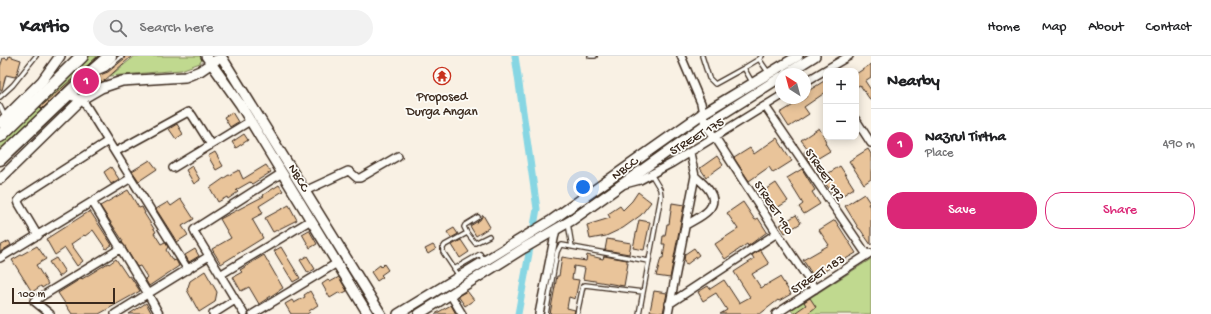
<!DOCTYPE html>
<meta charset="utf-8">
<style>
body{margin:0;font-family:"Gochi Hand",sans-serif;background:#f2f2f2;color:#202124}
.controls{position:absolute;right:12px;top:12px;display:grid;overflow:hidden;border-radius:8px;box-shadow:0 2px 10px #0003}
.controls button{width:36px;height:36px;display:grid;place-items:center;padding:0;border:0;border-bottom:1px solid #e0e0e0;background:#fff;color:#202124;font:20px sans-serif}
.compass{position:absolute;left:775px;top:12px;width:36px;height:36px;border-radius:50%;background:#fff;box-shadow:0 2px 10px #0003;rotate:324deg}
.scale{position:absolute;left:12px;bottom:10px;width:103px;box-sizing:border-box;padding-left:4px;border:2px solid #3b2a1e;border-top:0;font-size:11px;line-height:14px;white-space:nowrap;color:#3b2a1e;-webkit-text-stroke:3px #fdfcf7;paint-order:stroke}
.you{position:absolute;left:583px;top:131px;width:14px;height:14px;margin:-10px;border:3px solid #fff;border-radius:50%;background:#1a73e8;box-shadow:0 0 0 6px #1a73e833}
.badge{display:grid;place-items:center;width:26px;height:26px;border-radius:50%;background:#db2777;color:#fff;font-size:13px;font-weight:700}
.pin{position:absolute;translate:-50% -50%;border:2px solid #fff;box-shadow:0 1px 4px #0006}
.list{margin:0;padding:0;list-style:none}
h2{display:flex;justify-content:space-between;align-items:center;height:52px;margin:0;padding:0 16px;font-size:17px}
h2 small{font-size:13px;font-weight:400;color:#757577}
.list li{display:grid;grid-template-columns:26px 1fr auto;gap:12px;align-items:center;box-sizing:border-box;height:72px;padding:0 16px;border-top:1px solid #e0e0e0}
.list b{display:block;font-size:15px;white-space:nowrap}
.list p{margin:0;font-size:13px;white-space:nowrap;color:#757577}
.list em{font-size:13px;font-style:normal;color:#757577}
.actions{display:flex;gap:8px;padding:12px 16px}
.actions a{flex:1;padding:9px 0;border:1px solid #db2777;border-radius:16px;text-align:center;font-size:14px;color:#db2777}
.actions .main{background:#db2777;color:#fff}
.icon{flex:none;width:22px;height:22px;fill:none;stroke:currentColor;stroke-width:2;stroke-linecap:round;stroke-linejoin:round}
.map{position:relative;flex:none;width:871px;height:258px;overflow:hidden}
header{display:flex;align-items:center;gap:24px;box-sizing:border-box;height:56px;padding:0 20px;background:#fff;border-bottom:1px solid #e0e0e0}
header strong{font-size:19px}
nav{display:flex;gap:22px;margin-inline-start:auto;font-size:14px}
.search{width:280px;height:36px;background:#f2f2f2;display:flex;align-items:center;gap:10px;box-sizing:border-box;padding:0 14px;border-radius:22px;color:#757577;font-size:15px}
main{display:flex}
aside{flex:1;background:#fff}
.map>svg:first-child{display:block}
.green{fill:#c0d98f;stroke:#7e8256}
.lines{fill:none;stroke-linecap:round;stroke-linejoin:round}
.canal{stroke:#87d6e3;stroke-width:7}
.building{fill:#e9c49a;stroke:#3b2a1e}
.service-casing{stroke:#3b2a1e;stroke-width:6}
.minor-casing{stroke:#3b2a1e;stroke-width:10}
.tertiary-casing{stroke:#3b2a1e;stroke-width:12}
.primary-casing{stroke:#3b2a1e;stroke-width:15}
.service{stroke:#fdfcf7;stroke-width:3.5}
.minor{stroke:#fdfcf7;stroke-width:7}
.tertiary{stroke:#fdfcf7;stroke-width:9}
.primary{stroke:#fdfcf7;stroke-width:12}
.labels{text-anchor:middle;stroke-width:3.5;stroke-linejoin:round;paint-order:stroke}
.poi-label{font-size:13px;fill:#3b2a1e;stroke:#fdfcf7}
.street-label{font-size:13px;fill:#3b2a1e;stroke:#fdfcf7}
</style>
<header>
<strong>Kartio</strong>
<div class="search"><svg class="icon" aria-label="search" viewBox="0 0 24 24"><circle cx="10" cy="10" r="6"/><path d="M15 15l6 6"/></svg>Search here</div>
<nav><a>Home</a><a>Map</a><a>About</a><a>Contact</a></nav>
</header>
<main>
<div class="map">
<svg width="871" height="258" viewBox="0 0 871 258">
<rect width="100%" height="100%" fill="#f9f1e4"/>
<filter id="ink" filterUnits="userSpaceOnUse"><feTurbulence type="fractalNoise" baseFrequency=".025" numOctaves="2"/><feDisplacementMap in="SourceGraphic" scale="8" xChannelSelector="R" yChannelSelector="G"/><feConvolveMatrix kernelMatrix="1 2 1 2 8 2 1 2 1" color-interpolation-filters="sRGB"/></filter>
<g filter="url(#ink)">
<path class="green" d="M88,0H98L0,96V84L46,39Z
M135,0H201L202,3L200,7L181,14L110,20Z
M871,203V258H794L791,254Z"/>
<g class="lines">
<path class="canal" d="M515,0L537,153L518,258"/>
</g>
<path class="building" d="M9,0L21,4L17,18L15,21L6,19L2,34H0V11L3,2L8,3Z
M98,0H99L42,53L40,51L45,47Z
M125,0H132L104,25L80,37L100,19L108,16L124,3Z
M871,8V21L865,25L871,34V45L860,29L856,31V18Z
M824,25L826,29V36L804,51L809,58L789,71L780,57L805,42L807,40L805,37Z
M232,56L238,66L230,71L224,61Z
M177,68L183,78L176,83L169,73Z
M819,72L823,79L826,86L825,87L830,95L810,107L804,96L808,93L801,84Z
M244,78L248,84L236,92L232,86Z
M777,82L792,105L773,117L769,111L749,125L734,102L750,92L754,98Z
M868,93L871,98V123L864,128L849,105Z
M215,96L223,110L216,114L208,100Z
M717,100L723,109L706,121L700,112Z
M150,104L157,113L139,125L132,115Z
M266,109L271,116L252,128L250,126L236,134L238,136L228,143L227,141L218,146L210,132L227,120L239,114L243,123Z
M192,110L200,124L194,128L186,114Z
M840,110L854,132L837,143L821,122Z
M111,111L119,123L111,128L104,116Z
M802,113L815,134L812,136L820,148L804,158L799,151L803,148L787,122Z
M776,127L788,145L772,155L761,137Z
M279,129L283,135L259,150L263,157L252,163L263,182L221,208L212,193L231,182L220,163L264,140L263,139Z
M128,134L139,152L142,151L145,157H144L156,176L154,177L161,188L165,186L168,191L166,194L173,205L176,204L179,210L149,230L145,223L147,221L140,210L137,211L122,186L123,185L100,150Z
M638,136L651,146L641,159L623,172L606,180L590,183L587,169L610,162L608,158L620,150L623,154L632,145Z
M864,138L870,147L868,148L871,153V189L860,173H859L845,150Z
M181,143L194,163L182,170L188,179L177,186L156,153L168,146L171,150Z
M743,146L755,164L758,162L767,176L748,190L747,188L725,203L715,188L738,173L727,157Z
M672,147L684,149L670,222L656,220L661,202H663L665,188H662L663,180H665L667,168H669Z
M289,149L297,164L273,176L265,162Z
M90,155L112,189L106,193L93,174L85,180L84,179L71,188L83,205L77,210L65,192L55,199L46,183Z
M483,159L490,171L476,180L470,170L480,164Z
M796,159L801,167L785,177L780,169Z
M639,164L650,166L644,194L633,192Z
M835,164L856,197L814,221L803,204L829,189L819,174Z
M454,172L458,178L451,182L447,176Z
M309,174L317,188L310,192L302,178Z
M607,183L631,187L629,198L605,194Z
M461,184L469,196L460,202L452,189Z
M9,185L11,189L0,196V190Z
M433,189L436,193L428,198L425,193Z
M37,190L46,203L36,209L48,228L42,232L41,230L32,236L12,204Z
M281,191L300,222L293,226L274,195Z
M694,192L699,199L686,209L684,205L685,198Z
M195,193L199,200L189,206L185,199Z
M760,194L769,208L752,218L761,232L780,221L791,238L779,245L778,244L760,258H720L727,254L716,237L703,245L698,236L708,230L710,233L724,224L739,247L750,241L734,216L754,203L752,199Z
M264,199L283,232L259,248L249,231L241,235L233,221L242,216L240,214Z
M587,199L603,203L604,200L627,204V207H628L624,230L583,223L585,212L574,210L572,223L579,224L575,243L569,241L567,252L575,254L574,258H550L557,220H559L562,201L586,205Z
M307,200L315,213L308,217L300,204Z
M56,202L65,216L59,221L49,206Z
M116,203L128,221L130,220L140,235L99,258H72L58,237L82,222V223L108,207L109,208Z
M384,208L388,214L381,219L383,221L377,225L371,216L380,209L381,211Z
M205,215L217,236L215,246L199,256L187,234L190,225Z
M339,221L347,235L341,238L340,236L330,242L322,228L328,224L330,226Z
M310,235L318,249L309,255L310,256L307,258H291L285,248L292,244L294,247L305,241L304,239Z
M467,235L474,244L465,250L458,240Z
M654,235L667,237L663,257L650,255Z
M810,242L816,251L807,258H793L806,249L804,246Z
M146,247L152,258H129Z
M451,249L456,258H435Z"/>
<g class="lines">
<defs>
<path id="service" d="M590,0H595
M702,0L709,22L715,28L744,12L752,26
M762,0L759,3L768,16
M744,12L759,3
M99,16L106,13L122,0
M0,41L13,29L36,0
M0,50L5,60
M568,167L572,191
M467,177L475,187L489,180
M454,213L480,198L484,204
M459,220L443,196V192L445,189L467,177L464,171L465,169L478,161
M546,258L557,196L560,190L562,189L648,205
M577,258L583,230L585,229L643,236
M639,258L661,140L660,133L651,118"/>
<path id="minor" d="M681,0L701,47L705,69L715,81L777,177L815,233
M805,26L849,0
M66,39L82,43L188,214
M765,50L867,199
M856,64L871,87
M115,96L188,56L192,59L211,89
M173,112L250,65
M625,128L640,124L672,107L781,40
M305,135L348,115L350,116L357,122H360L398,100
M93,147L148,238L159,258
M686,169C697,162 721,153 710,136C707,130 700,125 695,120
M38,180L19,148L18,145L21,141L108,85
M209,200L195,177L194,174L196,172L282,117
M0,202L131,122
M220,219L311,164
M450,238L462,258
M669,248L777,177
M50,258L34,245L121,192
M115,258L209,200L244,258
M213,258L235,244
M253,258L337,207
M539,258L556,173
M668,258L695,120L690,97
M776,258L870,197"/>
<path id="tertiary" d="M206,0L240,48L368,258
M221,0L381,258
M786,18L815,0
M0,67L42,25L60,0
M0,123L82,43L101,32L122,25L185,21L200,15L216,4
M398,258L552,164L702,58L798,0
M419,258L524,192L572,164L705,69L781,21"/>
<path id="primary" d="M0,80L82,0
M0,103L85,22L110,0"/>
</defs>
<use href="#service" class="service-casing"/>
<use href="#minor" class="minor-casing"/>
<use href="#tertiary" class="tertiary-casing"/>
<use href="#primary" class="primary-casing"/>
<use href="#service" class="service"/>
<use href="#minor" class="minor"/>
<use href="#tertiary" class="tertiary"/>
<use href="#primary" class="primary"/>
</g>
</g>
<defs>
<symbol id="temple-ring" viewBox="-11 -11 22 22"><circle r="9.5" fill="#fdfcf7" stroke="#c8321e" stroke-width="1.5"/><path d="M0-6L5-2H3V0L6.5 2.5H4V6H1.5V3h-3V6H-4V2.5H-6.5L-3 0V-2H-5Z" fill="#c8321e"/></symbol>
</defs>
<g fill-rule="evenodd">
<use href="#temple-ring" x="432" y="10" width="20" height="20"/>
</g>
<g class="labels">
<g class="poi-label">
<text x="442" y="44">Proposed<tspan x="442" dy="15">Durga Angan</tspan></text>
</g>
<g class="street-label">
<text transform="translate(696 79) rotate(-31)" y="5">STREET 175</text>
<text transform="translate(624 111) rotate(-36)" y="5">NBCC</text>
<text transform="translate(826 118) rotate(56)" y="5">STREET 192</text>
<text transform="translate(300 121) rotate(59)" y="5">NBCC</text>
<text transform="translate(775 151) rotate(57)" y="5">STREET 190</text>
<text transform="translate(817 217) rotate(-33)" y="5">STREET 183</text>
</g>
</g>
</svg>
<div class="controls">
<button>+</button>
<button>−</button>
</div>
<svg class="compass" viewBox="-18 -18 36 36"><path d="M0-13l5 13h-10z" fill="#e53935"/><path d="M0 13l5-13h-10z" fill="#757577"/></svg>
<div class="scale">100 m</div>
<div class="you"></div>
<div class="pin badge" style="left:86px;top:25px">1</div>
</div>
<aside>
<h2>Nearby<small></small></h2>
<ul class="list">
<li><span class="badge">1</span><div><b>Nazrul Tirtha</b><p>Place</p></div><em>490 m</em></li>
</ul>
<div class="actions"><a class="main">Save</a><a>Share</a></div>
</aside>
</main>
